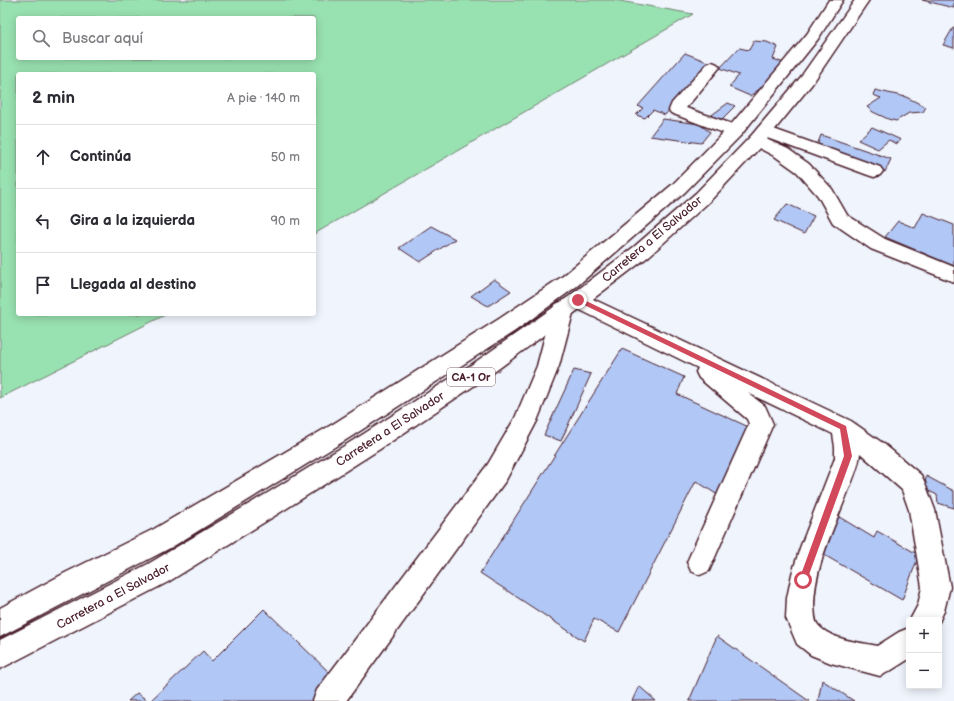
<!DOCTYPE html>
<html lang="es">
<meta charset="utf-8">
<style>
body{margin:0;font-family:"Balsamiq Sans",sans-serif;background:#f2f2f3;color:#2b2b33}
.controls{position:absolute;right:12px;bottom:12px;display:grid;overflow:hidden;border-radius:4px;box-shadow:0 2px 10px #0003}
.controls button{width:36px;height:36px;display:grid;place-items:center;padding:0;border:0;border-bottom:1px solid #e1e1e2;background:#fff;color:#2b2b33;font:20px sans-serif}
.stop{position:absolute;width:12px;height:12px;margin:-9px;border:3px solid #d1495b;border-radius:50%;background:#fff}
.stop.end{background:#d1495b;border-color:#fff;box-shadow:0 1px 4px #0008}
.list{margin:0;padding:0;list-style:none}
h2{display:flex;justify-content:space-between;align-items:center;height:52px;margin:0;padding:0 16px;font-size:17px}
h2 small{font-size:13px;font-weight:400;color:#7c7c81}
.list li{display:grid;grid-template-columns:26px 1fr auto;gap:12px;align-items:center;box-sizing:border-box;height:64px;padding:0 16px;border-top:1px solid #e1e1e2}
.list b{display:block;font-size:15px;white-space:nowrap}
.list em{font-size:13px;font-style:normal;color:#7c7c81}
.icon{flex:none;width:22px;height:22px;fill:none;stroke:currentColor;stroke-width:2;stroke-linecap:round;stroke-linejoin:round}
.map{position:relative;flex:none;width:954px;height:701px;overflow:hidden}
.search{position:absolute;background:#fff;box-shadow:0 2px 10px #0003;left:16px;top:16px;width:300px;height:44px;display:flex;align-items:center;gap:10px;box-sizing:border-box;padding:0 14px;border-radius:4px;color:#7c7c81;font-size:15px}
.panel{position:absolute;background:#fff;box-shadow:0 2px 10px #0003;left:16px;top:72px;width:300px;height:244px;border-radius:4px}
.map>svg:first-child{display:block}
.green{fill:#98e1b0;stroke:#71806e;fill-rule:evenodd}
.building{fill:#b1c7f5;stroke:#4a1f2b}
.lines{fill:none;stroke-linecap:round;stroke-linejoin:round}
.minor-casing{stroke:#4a1f2b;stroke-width:3}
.highway-casing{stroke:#4a1f2b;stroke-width:3}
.minor{fill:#fff;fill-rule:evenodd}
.highway{fill:#fff;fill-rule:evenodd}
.route{fill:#d1495b}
.labels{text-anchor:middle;stroke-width:3;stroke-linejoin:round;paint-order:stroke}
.shield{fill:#fff;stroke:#80626b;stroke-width:1}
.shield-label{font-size:11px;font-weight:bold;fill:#4a1f2b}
.street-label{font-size:12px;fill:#4a1f2b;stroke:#fff}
</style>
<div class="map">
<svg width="954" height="701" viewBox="0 0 954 701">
<rect width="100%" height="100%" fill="#eff4fd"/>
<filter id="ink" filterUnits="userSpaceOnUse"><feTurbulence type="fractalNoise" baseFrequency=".025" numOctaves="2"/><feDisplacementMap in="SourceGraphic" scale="8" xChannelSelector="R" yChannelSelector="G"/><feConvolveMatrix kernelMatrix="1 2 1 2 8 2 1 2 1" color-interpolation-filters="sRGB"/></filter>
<g filter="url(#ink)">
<path class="green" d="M0,0H614L693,14L314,234V74H18V314H167L0,398ZM18,18H314V58H18Z"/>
<path class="building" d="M922,0H954V8Z
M953,28H954V48L943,45Z
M754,41L767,42L778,47L773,59L784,63L765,85L750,96L729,87L739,75L720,68L739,48L749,50Z
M685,53L710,63L665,115L653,110L645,118L636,115L643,108L638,106Z
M875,90L906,97L926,107L923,112L909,113L896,121L888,119L873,112L867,107L881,98L873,95Z
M728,103L735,106L722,119L709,117Z
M663,119L699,124L710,132L701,143L650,136Z
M872,127L901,140L896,144L889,140L878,149L858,140Z
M821,135L891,159L885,172L816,148Z
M787,204L814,216L804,234L774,220Z
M923,213L954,225V266L885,237L898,221L915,228Z
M431,226L455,239L420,262L399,248Z
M494,279L511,291L488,306L471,296Z
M622,349L684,377L677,394L753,429L724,499L696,481L619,632L594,619L584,641L480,573Z
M574,370L591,374L561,441L544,435Z
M926,476L954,491V508L938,503L937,495L925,489Z
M836,515L874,538L877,531L919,555L902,600L819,552Z
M264,609L334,677L316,701H150L203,651L212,661Z
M717,636L809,701H689Z
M822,680L854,701H818Z
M639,686L656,701H632Z
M137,693L148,701H128Z"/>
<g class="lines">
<defs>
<path id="minor" d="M712,62L717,64L720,67L686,108L741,127L743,131L741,135L735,136L729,135L671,113L669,110L672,103L707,64Z
M765,126L880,167L883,171L880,175L874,177L868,175L759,135L757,131L759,127Z
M757,135L788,149L809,164L832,189L847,215L885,239L954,267V282L871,249L833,223L818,196L797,172L776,157L751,144L748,140L751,136Z
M578,292L851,421L884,444L921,475L925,483L935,510L950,587L944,611L939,622V620H910L918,605L922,587L909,510L902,490L860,453C859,467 852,481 847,494C833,530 814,568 814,607C815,613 814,620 818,625C831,640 859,642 877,646L899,632L909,628V659L890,671L880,676L831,663L811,655L797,644L786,618L787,598L792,574L800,548L835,458V447L833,434L748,393L765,406L773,424L709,571L700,575L691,571L687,562L749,424L747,419L699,378L696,372L698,368L572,306L574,309L559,366L537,421L506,480L346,701H313L317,690L488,464L515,418L537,366L552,309L556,304L563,301L569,303L568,300L571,295Z"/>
<path id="highway" d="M829,0H843L818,39L741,135L685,192L577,286L515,331L349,438L172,547L0,637V608L65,573L154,529L333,424L499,319L563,276L673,184L729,127L807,34Z
M855,0H869L812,84L763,144L710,201L649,256L585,305L490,375L380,449L284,510L168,582L0,669V640L148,564L266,494L362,435L474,363L571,295L635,246L696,193L751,136L800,78Z"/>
</defs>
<use href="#minor" class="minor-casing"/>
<use href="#highway" class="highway-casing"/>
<use href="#minor" class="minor"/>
<use href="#highway" class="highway"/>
</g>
</g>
<path class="route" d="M578,297L846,426L852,456L806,583H800L799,580L844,456L840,429L576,301L575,300Z"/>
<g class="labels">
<rect class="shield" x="447" y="368" width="48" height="18" rx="3"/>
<g class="shield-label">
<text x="471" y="381">CA-1 Or</text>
</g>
<g class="street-label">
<text transform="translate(652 239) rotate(-40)" y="4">Carretera a El Salvador</text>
<text transform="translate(390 429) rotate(-33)" y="4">Carretera a El Salvador</text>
<text transform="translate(113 596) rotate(-28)" y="4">Carretera a El Salvador</text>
</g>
</g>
</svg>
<div class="controls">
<button>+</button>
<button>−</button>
</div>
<div class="stop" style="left:803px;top:580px"></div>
<div class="stop end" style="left:578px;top:300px"></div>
<div class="search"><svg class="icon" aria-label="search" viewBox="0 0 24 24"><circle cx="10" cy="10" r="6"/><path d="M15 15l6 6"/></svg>Buscar aquí</div>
<section class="panel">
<h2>2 min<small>A pie · 140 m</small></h2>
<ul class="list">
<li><svg class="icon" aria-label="ahead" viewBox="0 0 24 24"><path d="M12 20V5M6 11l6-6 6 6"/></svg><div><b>Continúa</b></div><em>50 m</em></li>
<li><svg class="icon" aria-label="left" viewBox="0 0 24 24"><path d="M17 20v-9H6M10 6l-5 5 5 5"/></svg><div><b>Gira a la izquierda</b></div><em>90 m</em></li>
<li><svg class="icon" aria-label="arrive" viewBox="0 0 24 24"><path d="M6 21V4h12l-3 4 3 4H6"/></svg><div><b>Llegada al destino</b></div></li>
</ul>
</section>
</div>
